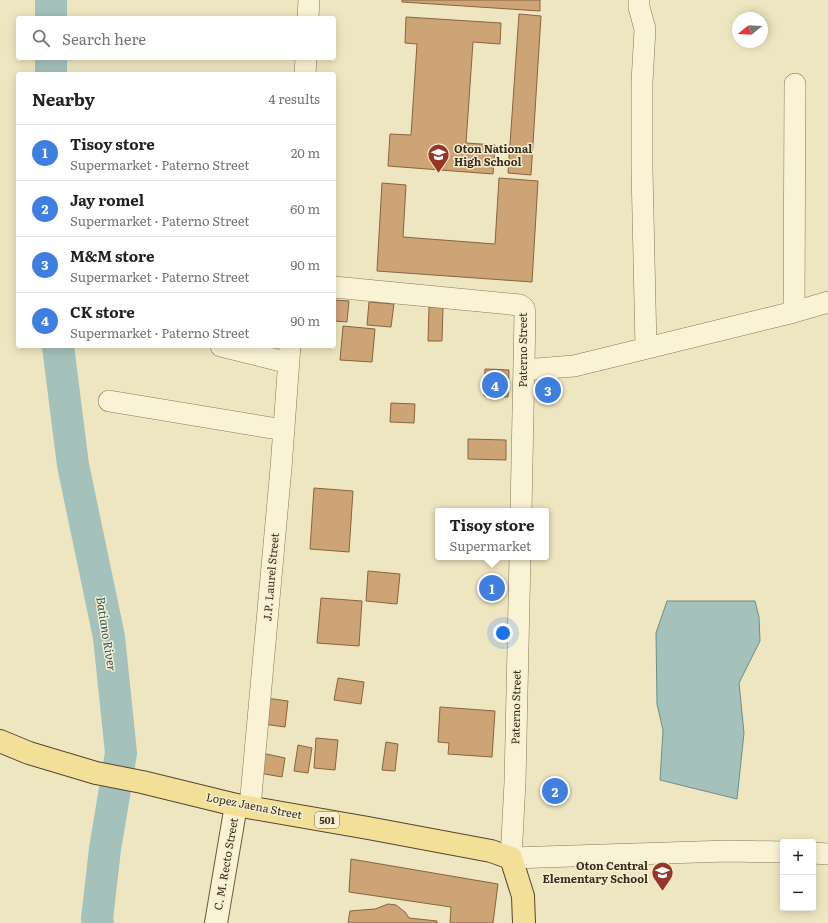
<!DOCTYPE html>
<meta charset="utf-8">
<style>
body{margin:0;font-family:Literata,serif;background:#f2f2f2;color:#202124}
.controls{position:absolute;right:12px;bottom:12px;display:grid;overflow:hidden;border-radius:4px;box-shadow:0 2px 10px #0003}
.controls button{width:36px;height:36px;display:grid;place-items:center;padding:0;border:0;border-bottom:1px solid #e0e0e0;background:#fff;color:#202124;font:20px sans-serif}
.compass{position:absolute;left:732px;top:12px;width:36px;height:36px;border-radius:50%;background:#fff;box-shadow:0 2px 10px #0003;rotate:252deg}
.you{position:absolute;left:503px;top:633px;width:14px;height:14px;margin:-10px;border:3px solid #fff;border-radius:50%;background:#1a73e8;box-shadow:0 0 0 6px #1a73e833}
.badge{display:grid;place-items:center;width:26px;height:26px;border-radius:50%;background:#db2777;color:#fff;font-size:13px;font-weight:700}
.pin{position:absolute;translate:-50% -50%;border:2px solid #fff;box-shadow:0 1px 4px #0006}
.popup{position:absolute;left:435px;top:508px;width:114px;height:52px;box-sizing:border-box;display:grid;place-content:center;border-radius:4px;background:#fff;filter:drop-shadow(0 1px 3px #0005);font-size:13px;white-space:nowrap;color:#757577}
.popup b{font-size:15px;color:#202124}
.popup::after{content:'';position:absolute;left:50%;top:100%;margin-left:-8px;border:8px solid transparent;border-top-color:#fff}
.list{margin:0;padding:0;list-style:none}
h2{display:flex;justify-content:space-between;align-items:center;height:52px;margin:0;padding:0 16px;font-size:17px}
h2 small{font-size:13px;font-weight:400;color:#757577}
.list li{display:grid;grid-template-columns:26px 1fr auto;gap:12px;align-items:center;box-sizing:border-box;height:56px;padding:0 16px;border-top:1px solid #e0e0e0}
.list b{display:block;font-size:15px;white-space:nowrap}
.list p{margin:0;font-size:13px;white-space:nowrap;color:#757577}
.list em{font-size:13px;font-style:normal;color:#757577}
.icon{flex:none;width:22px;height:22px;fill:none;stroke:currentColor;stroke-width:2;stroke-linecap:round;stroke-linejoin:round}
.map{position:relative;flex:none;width:828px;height:923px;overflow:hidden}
.search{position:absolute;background:#fff;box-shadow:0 2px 10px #0003;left:16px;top:16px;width:320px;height:44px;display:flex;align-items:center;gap:10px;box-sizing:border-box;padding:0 14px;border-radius:4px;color:#757577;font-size:15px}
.panel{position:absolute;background:#fff;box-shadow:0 2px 10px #0003;left:16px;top:72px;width:320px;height:276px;border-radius:4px}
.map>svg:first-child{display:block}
.water{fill:#a4c1bb;stroke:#6b8f8a}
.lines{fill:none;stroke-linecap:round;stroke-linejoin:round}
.river{stroke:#a4c1bb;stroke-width:32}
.building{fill:#cda476;stroke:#88633e}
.minor-casing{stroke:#887758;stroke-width:22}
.secondary-casing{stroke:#6a583c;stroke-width:24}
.primary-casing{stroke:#56442d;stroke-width:24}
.minor{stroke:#f9f2d4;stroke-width:21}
.secondary{stroke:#f9f2d4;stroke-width:22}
.primary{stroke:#f3e098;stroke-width:22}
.labels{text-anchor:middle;stroke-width:3;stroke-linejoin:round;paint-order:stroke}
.shield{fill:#f6efd1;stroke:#716753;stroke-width:1}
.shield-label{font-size:10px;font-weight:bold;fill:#382d1d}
.poi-label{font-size:11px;font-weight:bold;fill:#382d1d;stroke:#f6efd1;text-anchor:start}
.street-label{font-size:11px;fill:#382d1d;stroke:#f6efd1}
.water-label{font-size:12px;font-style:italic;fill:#2c5658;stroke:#f6efd1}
</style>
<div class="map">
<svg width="828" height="923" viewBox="0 0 828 923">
<rect width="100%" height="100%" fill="#eee6c1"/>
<path class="water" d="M667,601H755L759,617L760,641L739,683L744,733L737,799L660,780L663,730L657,704L656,633Z"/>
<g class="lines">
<path class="river" d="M51,18V0
M51,74V58
M58,346L73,465L109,637L121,753L105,849L97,919L98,923"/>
</g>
<path class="building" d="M402,0H540V11L402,2Z
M519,14L541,16L531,175L508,173Z
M406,17L501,23L500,44L473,42L466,143L495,145L493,174L388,166L390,134L411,135L417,44L405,43Z
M499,178L538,181L532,282L377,271L382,183L406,185L403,237L495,244Z
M334,300L349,301L347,322L334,321Z
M369,302L394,304L391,327L367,325Z
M429,307H443L442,341H428Z
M343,326L375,329L372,362L340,360Z
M485,369L509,370L508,397L484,396Z
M391,403L415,404L414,423L390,422Z
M468,439L506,440V460L468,459Z
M314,488L353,491L349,552L310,549Z
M368,571L400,574L397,604L366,601Z
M321,598L362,601L359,646L317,643Z
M338,678L364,682L361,704L334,700Z
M266,698L288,701L285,727L263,724Z
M440,707L495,711L492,757L448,754L449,743L438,742Z
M316,738L338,740L335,770L314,768Z
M386,742L398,744L395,771L382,770Z
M298,745L312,748L308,773L294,771Z
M262,753L285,758L282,777L259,773Z
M351,859L498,884L493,923H450L451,907L349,892Z
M388,904L396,905L405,912L409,918L437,921V923H348L350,911L375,909Z"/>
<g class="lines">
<defs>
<path id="minor" d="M639,0V7L645,29L642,82V170L646,347
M308,18L309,0
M305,74L306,58
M334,287L520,305L524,308L525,314L521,511
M794,312L795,84
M221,346L289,363
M524,370L574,366L794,312L828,302
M109,401L284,430
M520,557L515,782L511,858L728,851L783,852
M250,807L281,468L290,346
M813,853L828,854"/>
<path id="secondary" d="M216,923L236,805"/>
<path id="primary" d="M0,741L29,753L96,773L142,782L236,805L368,828L491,851L511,858L523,896L524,923"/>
</defs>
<use href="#minor" class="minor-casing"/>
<use href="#secondary" class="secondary-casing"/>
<use href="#primary" class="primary-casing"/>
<use href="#minor" class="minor"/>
<use href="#secondary" class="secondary"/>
<use href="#primary" class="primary"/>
</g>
<defs>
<symbol id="school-pin" viewBox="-11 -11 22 30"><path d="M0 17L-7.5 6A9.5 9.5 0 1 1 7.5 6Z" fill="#983327" stroke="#f6efd1"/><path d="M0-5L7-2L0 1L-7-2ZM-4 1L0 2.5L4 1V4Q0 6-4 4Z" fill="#fff"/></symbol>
</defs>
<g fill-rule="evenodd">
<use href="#school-pin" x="426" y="142" width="25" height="34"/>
<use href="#school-pin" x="650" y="860" width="25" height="34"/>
</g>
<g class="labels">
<rect class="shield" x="315" y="812" width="24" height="16" rx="3"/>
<g class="shield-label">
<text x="327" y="824">501</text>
</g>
<g class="poi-label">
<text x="454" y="153">Oton National<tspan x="454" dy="13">High School</tspan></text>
<text x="648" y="870" text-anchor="end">Oton Central<tspan x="648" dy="13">Elementary School</tspan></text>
</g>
<g class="street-label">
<text transform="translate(523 350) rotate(-90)" y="4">Paterno Street</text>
<text transform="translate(271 577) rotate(-85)" y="4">J.P. Laurel Street</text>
<text transform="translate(516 707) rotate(-89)" y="4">Paterno Street</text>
<text transform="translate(254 806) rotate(11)" y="4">Lopez Jaena Street</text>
<text transform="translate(226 864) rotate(-80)" y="4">C. M. Recto Street</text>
</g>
<g class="water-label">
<text transform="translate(106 634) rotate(81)" y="4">Batiano River</text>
</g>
</g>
</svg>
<div class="controls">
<button>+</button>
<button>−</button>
</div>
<svg class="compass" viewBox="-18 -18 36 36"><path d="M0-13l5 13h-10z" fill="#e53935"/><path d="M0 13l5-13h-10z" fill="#757577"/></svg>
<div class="you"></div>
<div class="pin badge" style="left:492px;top:588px;background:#3f7fe0">1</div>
<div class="popup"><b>Tisoy store</b>Supermarket</div>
<div class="pin badge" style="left:555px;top:791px;background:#3f7fe0">2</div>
<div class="pin badge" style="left:548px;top:390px;background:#3f7fe0">3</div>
<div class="pin badge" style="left:495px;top:385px;background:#3f7fe0">4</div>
<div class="search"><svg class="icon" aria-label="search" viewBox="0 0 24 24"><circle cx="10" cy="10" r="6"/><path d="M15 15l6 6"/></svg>Search here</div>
<section class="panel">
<h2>Nearby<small>4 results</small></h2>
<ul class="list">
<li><span class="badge" style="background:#3f7fe0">1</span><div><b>Tisoy store</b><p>Supermarket · Paterno Street</p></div><em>20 m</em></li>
<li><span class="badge" style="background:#3f7fe0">2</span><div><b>Jay romel</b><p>Supermarket · Paterno Street</p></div><em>60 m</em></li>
<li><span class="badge" style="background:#3f7fe0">3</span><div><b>M&amp;M store</b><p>Supermarket · Paterno Street</p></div><em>90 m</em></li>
<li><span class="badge" style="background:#3f7fe0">4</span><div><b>CK store</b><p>Supermarket · Paterno Street</p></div><em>90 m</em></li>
</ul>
</section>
</div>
